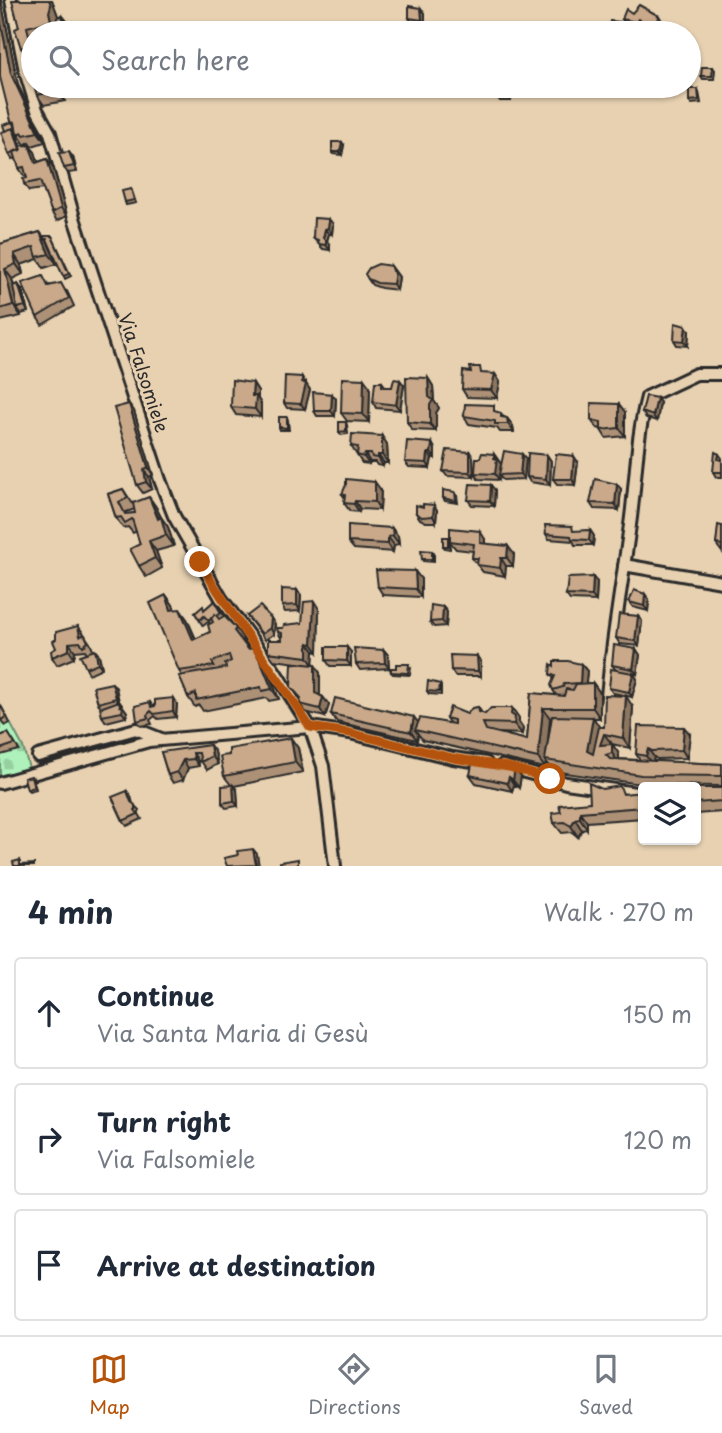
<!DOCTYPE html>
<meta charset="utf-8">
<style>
body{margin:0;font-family:"Playpen Sans",sans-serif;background:#f6f6f7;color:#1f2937}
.controls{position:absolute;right:21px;bottom:21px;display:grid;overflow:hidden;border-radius:7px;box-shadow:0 2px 5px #0004}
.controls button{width:63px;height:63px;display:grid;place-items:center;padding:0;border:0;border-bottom:2px solid #e0e1e3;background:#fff;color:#1f2937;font:35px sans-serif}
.stop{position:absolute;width:21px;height:21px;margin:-16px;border:5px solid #b45309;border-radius:50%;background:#fff}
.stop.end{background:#b45309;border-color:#fff;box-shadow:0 2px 7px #0008}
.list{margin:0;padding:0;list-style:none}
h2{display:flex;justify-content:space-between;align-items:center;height:91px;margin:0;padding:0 28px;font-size:30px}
h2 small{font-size:23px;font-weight:400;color:#747a83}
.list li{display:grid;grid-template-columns:46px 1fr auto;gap:21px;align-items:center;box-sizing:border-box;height:112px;margin:0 14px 14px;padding:0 14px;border:2px solid #e0e1e3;border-radius:7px}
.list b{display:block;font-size:26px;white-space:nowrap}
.list p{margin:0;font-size:23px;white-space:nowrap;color:#747a83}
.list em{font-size:23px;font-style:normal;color:#747a83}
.icon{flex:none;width:38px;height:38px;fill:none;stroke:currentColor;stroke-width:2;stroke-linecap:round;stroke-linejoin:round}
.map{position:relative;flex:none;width:722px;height:866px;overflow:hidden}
.search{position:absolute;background:#fff;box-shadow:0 2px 5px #0004;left:21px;right:21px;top:21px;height:77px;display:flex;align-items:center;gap:18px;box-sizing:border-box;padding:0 24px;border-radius:38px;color:#747a83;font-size:26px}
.sheet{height:469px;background:#fff}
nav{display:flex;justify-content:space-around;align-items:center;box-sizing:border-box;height:98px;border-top:2px solid #e0e1e3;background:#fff;font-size:19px;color:#747a83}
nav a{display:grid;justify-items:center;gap:4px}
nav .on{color:#b45309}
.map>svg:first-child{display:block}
.cemetery{fill:url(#cemetery-stones);stroke:#6c8e72;stroke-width:2}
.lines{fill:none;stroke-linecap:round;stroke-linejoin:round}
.street-casing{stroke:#2b2b2b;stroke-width:16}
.street{stroke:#e7d1b1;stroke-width:10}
.wall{fill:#ad9177;stroke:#2b2b2b;stroke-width:2;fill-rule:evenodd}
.shaded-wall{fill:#8d7661;stroke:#2b2b2b;stroke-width:2}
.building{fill:#c9a98a;stroke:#2b2b2b;stroke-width:2}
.route{stroke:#b45309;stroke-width:9}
.labels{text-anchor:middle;stroke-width:6;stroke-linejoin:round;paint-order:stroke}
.street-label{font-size:18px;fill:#2b2b2b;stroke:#e7d1b1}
</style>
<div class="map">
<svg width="722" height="866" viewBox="0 0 722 866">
<defs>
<pattern id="cemetery-stones" width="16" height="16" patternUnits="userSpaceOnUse" patternTransform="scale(1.75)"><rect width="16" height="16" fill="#aef1ba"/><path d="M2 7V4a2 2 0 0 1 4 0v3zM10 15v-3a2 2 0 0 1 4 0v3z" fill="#96cfa0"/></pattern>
</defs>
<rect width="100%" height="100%" fill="#e7d1b1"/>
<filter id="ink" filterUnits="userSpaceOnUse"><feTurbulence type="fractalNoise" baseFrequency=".0143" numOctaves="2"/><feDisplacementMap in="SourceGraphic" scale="14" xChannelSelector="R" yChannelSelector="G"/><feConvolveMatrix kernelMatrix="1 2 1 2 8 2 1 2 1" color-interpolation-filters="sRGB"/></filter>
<g filter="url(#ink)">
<path class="cemetery" d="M0,704L23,747L29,768L0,778Z"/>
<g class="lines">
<defs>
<path id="street" d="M11,0L25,71L37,110L50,133L75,221L160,480L174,516L221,598L274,670L310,727L323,766L335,866
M624,565L722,582
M583,723H605C609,657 621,591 630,525C636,482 636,439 647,397L696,374H722
M38,756L136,729L161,739
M502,766L566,783L643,794
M0,783L149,741L310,727L350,733L453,758L486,763"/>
</defs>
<use href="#street" class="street-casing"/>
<use href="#street" class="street"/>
</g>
<path class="wall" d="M0,0H1L18,85L45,142L32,146L29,142L25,145L17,132H16L21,146L29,145L35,152L38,162L47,159L53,167L67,216L57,221L52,213L43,189L29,191L24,184L27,178L26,176H24L19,168L16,158L12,159L9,154L5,131L12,122L11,121Z
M12,0H52L58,16L57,18L62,15L66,20L57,19L56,22L58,31L49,33H33V70L30,65L27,56L21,48L19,27Z
M425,13V25L413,24L409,18Z
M632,13L659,16L662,21L657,31L642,24L640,27L634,26L635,27L641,28L645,33H609L624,22L622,19Z
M713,67L715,70L714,79H703L701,76Z
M59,86L65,101L44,105L37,95Z
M698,89L699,92L701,103L691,104L689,101Z
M511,90V101H500L498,98Z
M344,145L342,155L333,154L332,152Z
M73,157L77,172L68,173L64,168Z
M132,191L136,203L126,205L125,202Z
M333,224L332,234H329L327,241L330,245V250L323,249L313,238Z
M40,232L43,236H52L71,276L65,279L47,242L57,264L44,268L38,259L21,265L23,274L12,279L14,286L18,284L22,290L28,312L21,314L20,312L21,316L0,321V244Z
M391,266L399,277L397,290L381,288L372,285L368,279Z
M49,285L67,291L74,306L42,325L37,317Z
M686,326L689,331L688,346L677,345L674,340Z
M484,374H495L500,382L497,398L467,397L462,389Z
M428,378L433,386L434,401L439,408L436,413V431L412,430L407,422Z
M400,380L404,385L400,410L376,408L373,402L382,382L386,387H392Z
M306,382V384L310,390L305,409L287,408L284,403Z
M253,383L258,391V399L261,404V417L236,415L231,407Z
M370,387L369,422L347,421L341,413Z
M336,399L335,416H317L314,411Z
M660,403L657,421L646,418L642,412Z
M129,404L134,411L153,475L149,477L152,489L143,493L137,485Z
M619,404L625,412V436L606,438L601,430V429L597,428L591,420Z
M499,413L504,417L507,418L513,426L514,432H500L497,428L469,424L464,416Z
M287,417L288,420L289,430H280L279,427Z
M346,422L347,425L348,434L341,435L339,432Z
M432,443L435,449V458H432L430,468L409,467L405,462Z
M387,444L388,463H384L383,466L377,465L375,462H370L369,464L362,463L351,446Z
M494,454L501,464L522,454L526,459L524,479L503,480L499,476V480L478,479L475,473L480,458Z
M719,454L722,458V477H716L713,472Z
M547,455L551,461L550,485L530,482L527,477Z
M473,457L474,477L447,476L443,471Z
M578,462L575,485L557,484L553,479Z
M123,489L133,504L149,497L156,507L161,517L168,527L174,546L156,551L162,568L146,577L139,566L140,544L136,531L133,533L128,527L123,528L116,518L108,494ZM135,509V513L127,514L126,512Z
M621,489L619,510L594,509L590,503Z
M381,490L380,510L360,509L359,512L350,511L344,503L345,498L342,494Z
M495,490L494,506L472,505L468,500Z
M455,492L457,495L458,503L445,501L443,498Z
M437,510L436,522H426L420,519L416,513Z
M348,525L398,536L399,544L394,545L393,552L354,549L348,542Z
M722,526V552L716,544Z
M590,530L594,536L593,545H575L573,541L549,539L546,534Z
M485,539V544L514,554L513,566H506L505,576L483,572L472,558L473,551L456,549L450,542V549L445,548L443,546L450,540Z
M432,551L434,553V562L423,561L422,559Z
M421,579V597L383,595L378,587Z
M597,582L596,601L570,600L566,595Z
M297,590L301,595L300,611L285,612L282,606Z
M645,594L649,600L648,611L633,607L629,602Z
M166,595L173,605L175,610L187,619L196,639L210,632V624L208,622L203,626L195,613L205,609L214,601L224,616L236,628L243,638L242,641L248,649L262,658L279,699L269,701L267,698L203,711L199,705L195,707L188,697L182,676L179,671Z
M443,607L447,612L446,626L434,627L430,622Z
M319,609L318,652L314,651L313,665H315L320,673V696L323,697L329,705L325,717L305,712L300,704L301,699L291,687L305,664L274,660L268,652L282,640L278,632L283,628L302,623Z
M247,616L275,624L274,634L265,640Z
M638,616L642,621L639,646L620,644L616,638Z
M78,626L90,643L93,650L99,655L102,668L89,674L86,668L87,653L85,650L75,651L74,658L57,665L52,657L56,648Z
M636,649L640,655L637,674L631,673H633L637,679L632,697L613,693L609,688L615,669L612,665Z
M384,650L388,655L389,668L360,670L356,664Z
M351,652V666H330L326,660Z
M481,661V676H455L451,670Z
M581,664L587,671L586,683H593L600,693V718H593L599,727H604L633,707L630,748L612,744L619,754V759L640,760L636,754L690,734L687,758L657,759L654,757L653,761L722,764V786L648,785L552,771L546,762L545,768L423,740L418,734L417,740L337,722L331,714L418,723L450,724L446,718L467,714L478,707L482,713L485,714L512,708L519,718V722L523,728L522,734L499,733L527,740L531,693L556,695L553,690L554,679L550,674L554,666ZM550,718H552L548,742Z
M411,667L410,675L393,674L391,672Z
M440,684L441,686V695L429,694L427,691Z
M116,688L119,701L127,712L126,717L106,722L102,716L101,707L98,703Z
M150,702L153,706L177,704L176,717L158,719L155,716L150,720L152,724L141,726L137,721Z
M0,704L10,723L5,726L1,720Z
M8,733L19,750L1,755L0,754V736Z
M298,748L303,772L234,786L237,790L238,806L226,808L222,803L231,785L224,776Z
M161,752H215L218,764L207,770L201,761H198L199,766L188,768L183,780L173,783L168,775Z
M515,768L521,776L519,788L514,785L512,791L476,783L470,775Z
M33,778L36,789L29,791L27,789Z
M696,788H722V812L696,814Z
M602,789L626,794L643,792V818L587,822V829L582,830L578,837L572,832L562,833L554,823L561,812L590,802Z
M127,791L131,796L133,804L139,810V814L142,819L127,826L123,821Z"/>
<path class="shaded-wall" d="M0,0H1L18,85L45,142L38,132L11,74L0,19Z
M49,0H52L58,16L56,22L58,31L51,21L49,12Z
M421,8L425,13V25L422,20Z
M62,15L66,20L69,33H67Z
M659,16L662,21L657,31L653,26Z
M638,19L642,24L640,27L636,22Z
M56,86H59L65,101L57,91Z
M13,128L17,134L24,154L20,149Z
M342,142L344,145L342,155L340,152Z
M29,145L35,152L41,171L36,163Z
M69,152L73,157L77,172L74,166Z
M47,159L53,167L67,216L61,208Z
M329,219L333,224L332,234L328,228Z
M325,229L329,234L327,241L330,245V250L326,245L323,238Z
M40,232L48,243L57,264L49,254Z
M14,254L21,265L23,274L16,264Z
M391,266L399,277L397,290L393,284Z
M5,269L12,279L19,308H17L21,316L13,305Z
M18,284L22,290L28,312L25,306Z
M686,326L689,331L688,346L684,341Z
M495,374L500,382L497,398L491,390Z
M302,377L310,390L305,409L301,404Z
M428,378L433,386L434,401L439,408L436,413V431L430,424Z
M364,379L370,387L369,422L363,414Z
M400,380L404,385L400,410L396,405Z
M253,383L258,391V399L261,404V417L255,409L252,396Z
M332,394L336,399L335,416L331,411Z
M657,398L660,403L657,421L653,416Z
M129,404L134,411L153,475L148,467Z
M619,404L625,412V436L619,428Z
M507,418L513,426L514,432L508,424Z
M382,436L387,444L388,463L382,455Z
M432,443L435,449V458L431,453Z
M470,452L473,457L474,477L470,472Z
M428,453L432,458L430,468L427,463Z
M365,454L370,462L369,464L364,457Z
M494,454L501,464L499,480L495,474Z
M522,454L526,459L524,479L520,474Z
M378,455L384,463L383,466L378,458Z
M547,455L551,461L550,485L546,479Z
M574,456L578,462L575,485L572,479Z
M144,470L149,477L152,489L146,482Z
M375,482L381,490L380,510L375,502Z
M617,484L621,489L619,510L615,504Z
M491,485L495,490L494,506L490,501Z
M149,497L156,507L162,520L161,517L168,527L174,546L166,535Z
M355,501L360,509L359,512L354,504Z
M434,505L437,510L436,522L433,516Z
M392,528L398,536L399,544L393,536Z
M590,530L594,536L593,545L589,540Z
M480,531L485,539V551L480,543Z
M388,537L394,545L393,552L388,544Z
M149,541L156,551L162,568L155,558Z
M508,546L514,554L513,566L507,558Z
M501,558L506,566L505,576L500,568Z
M415,571L421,579V597L416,589Z
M593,577L597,582L596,601L592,596Z
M297,590L301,595L300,611L297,605Z
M645,594L649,600L648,611L644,606Z
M166,595L173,605L179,621L171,610Z
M314,601L319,609L318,652L312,644Z
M443,607L447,612L446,626L442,621Z
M180,609L187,619L200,650L193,640Z
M638,616L642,621L639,646L635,641Z
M271,618L275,624L274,634L270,628Z
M78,626L84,634L85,643L80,636Z
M236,628L243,638L241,642L234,631Z
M69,643L75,651L74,658L69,650Z
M308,643L314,651L313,665L308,657Z
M347,647L351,652V666L347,661Z
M255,648L262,658L279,699L272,689Z
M636,649L640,655L637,674L633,669Z
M95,650L99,655L102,668L98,663Z
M384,650L388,655L389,668L385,663Z
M477,656L481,661V676L478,671Z
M581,664L587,671L585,691L580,683Z
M315,665L320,673V701L315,693Z
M633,673L637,679L632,697L629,692Z
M112,683L116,688L119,703L116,698Z
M593,683L600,693V718L593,708Z
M626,696L633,707L630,748L623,738Z
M323,697L329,705L325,717L320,709Z
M173,698L177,704L176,717L173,711Z
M119,701L127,712L126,717L122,712Z
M512,708L519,718V722L523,728L522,734L514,724L511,714Z
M543,708L550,718L546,760H545L546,762L545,768L538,758Z
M414,717L420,725L415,730L418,734L417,740L411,732Z
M593,717L600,728L594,761L587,751Z
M684,727L690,734L687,758L682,750Z
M604,734L612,744L607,756L600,745Z
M291,738L298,748L303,772L295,762Z
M612,744L619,754V763L612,753Z
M210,745L215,752L218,764L212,756Z
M648,749L654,757L652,764L646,756Z
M193,753L198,761L199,766L194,759Z
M183,760L188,768L183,780L177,772Z
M515,768L521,776L519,788L513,780Z
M509,777L514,785L512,791L507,783Z
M233,785L237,790L238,806L234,801Z
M580,812L587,822V829L580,818Z
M575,819L582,830L578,837L571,826Z
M253,849L257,854L259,866H256Z"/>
<path class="building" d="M12,0H49L51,5L49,12L51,21L27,27L29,35L33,33V64L30,65L24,47L21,48L15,29L19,27Z
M639,5L659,16L653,26L638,19L636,22L622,19L626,9L632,13Z
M409,6L421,8L422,20L409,18Z
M62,15L67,33H61L57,18Z
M0,19L11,74L38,132L24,135L22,132L17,134L15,122L11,121L0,77Z
M610,21L632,23L635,27L641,28L640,33H643H609Z
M45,29L46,33H34Z
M702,67H713L712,76H701Z
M33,71V84L29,72Z
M34,86H56L57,91L37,95Z
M509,87V98H498L499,88Z
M689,89H698L699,100L689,101Z
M12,122L16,129L14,130L13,128L5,131L3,125Z
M13,128L20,149L9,154L1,132Z
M332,142H342L340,152H332Z
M29,145L36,163L47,159L61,208L52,213L40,181L24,184L23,179L27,178L24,167L19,168L14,152L21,150L20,146Z
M69,152L74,166L64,168L59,153Z
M131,189L134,200L125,202L122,191Z
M314,218L329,219L328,228L325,229L323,238L326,240V245L319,244L318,240L313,238Z
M40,232L49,254L37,257L34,247L14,254L16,264L5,269L13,305L0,309V244Z
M43,236H52L69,274L63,276L47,239H45Z
M378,264L391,266L392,271L395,272L393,284L377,283L368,279L365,274L369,268Z
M43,276L48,286L61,283L69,298L37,317L22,283Z
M18,284L25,306L17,308L13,286Z
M675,323L686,326L684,341L674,340Z
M470,367H480L481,373L495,374L491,390L462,389L463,371L471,372Z
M285,376L302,377V382L306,384L301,404L284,403Z
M406,377L428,378L429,397L433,400L430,405V424L407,422Z
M342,378L364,379L363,414L341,413Z
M394,379L400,380L396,405L373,402L375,382H382V387H392Z
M232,380L253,383L252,396H256L255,409L231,407Z
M313,392L332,394L331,411H314Z
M646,396L657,398L653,416L642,412Z
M591,403L619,404V428L601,430V422L591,420Z
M129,404L148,467L144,470L146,482L137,485L114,408Z
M465,404L494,405V411L501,413V417L507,418L508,424H495V421L464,416Z
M279,417H287V428L279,427Z
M339,422H346V431L339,432Z
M352,434L382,436V455H378V458L372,457L371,454H365L364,457L357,455L358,447L351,446Z
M407,441L432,443L431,453H428L427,463L405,462Z
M447,450L470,452V472L443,471Z
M504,451L522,454L520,474L499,475Z
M715,452L719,454L718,459L722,460V472H713Z
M482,453L494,454V458L497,459L495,474L475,473L476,458H480Z
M528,453L547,455L546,479L527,477Z
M556,454L574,456L572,479H553Z
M346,479L375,482V502L355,501L354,504L344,503L345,495L342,494L346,485Z
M595,479L617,484L615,504L590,503Z
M470,484L491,485L490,501L468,500Z
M123,489L128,498L119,502L125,514L135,513L133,503L149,497L158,519L161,517L166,535L149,541L155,558L139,566L130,549L140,544L132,519L125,523L121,517L116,518L108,494Z
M443,490L455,492L456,501L443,498Z
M423,504L434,505L433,516L422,517L416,513V505L423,507Z
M348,525L392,528L393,536L388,537V544L348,542Z
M545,525L572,526L573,531L590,530L589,540L572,539L571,536L546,534Z
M718,525L722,526V545L716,544Z
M450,528L480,531V543L508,546L507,558H501L500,568L477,565L478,558H472L474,544L450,541Z
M443,537H448V546H443Z
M421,550L432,551V559H422Z
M376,570L415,571L416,589L378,587Z
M593,577L592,596L566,595L568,578Z
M282,589L297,590V605L282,606Z
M634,590L645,594L644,606L629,602Z
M166,595L171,610L180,609L193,640L210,632L208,625L213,622L211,618L215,614L219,619L224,616L236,628L234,631L248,649L255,648L272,689L262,691L261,687L196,700V693L188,697L179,676L226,668L225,664L231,661L229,655L212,662L214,666L179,671L150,603Z
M214,601L221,613L217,616L215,614L209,621L204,616L200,620L195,613L203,606L204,610Z
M314,601L312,644L308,643V657L268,652V640H282V633L278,632L277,628H283L284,625L302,623L304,602Z
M431,605L443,607L442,621L430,622Z
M260,606L271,618L270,628L262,634L247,616Z
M619,614L638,616L635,641L616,638Z
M78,626L80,636L85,635L88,642L83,646L80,642L69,643V650L52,657L51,651L56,648L53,641L56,639V632Z
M614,645L636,649L633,669L612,665Z
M326,647H347V661L326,660Z
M354,648L384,650L385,663L356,664Z
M95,650L98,663L86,668L80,655Z
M450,655L477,656L478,671L451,670Z
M554,661H568L581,664L580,683L564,684L563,687L553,690L551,685L555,676L550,674L551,664L554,666Z
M292,663L315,665V693L323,697L320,709L300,704L301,698L291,687Z
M396,664H409L408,673L391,672V668H396Z
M611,669L633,673L629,692L609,688Z
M428,681L440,684L439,692L427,691Z
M112,683L116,698L98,703L93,687Z
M593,683V708H543L538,758L415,730L420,718L454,724V720L446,718L450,707L467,714L472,708L478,707L479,712L485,714L491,708H512L511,714L515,717L514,724L483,723L486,730L527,740L531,693L564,696L566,689L573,690L576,684Z
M605,695L626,696L623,738L604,734L600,745L612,744V753L606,755L610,759L722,764V776L641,775L545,760L552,716L593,717L587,751L593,754L599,727H604Z
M173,698V711L154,714L151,711L147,715L148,718L137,721L135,706L150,702L151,707L155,706V700Z
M335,698L414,717L411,732L331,714Z
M119,701L120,706L123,707L122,712L102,716L100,708Z
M0,705L7,717L1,720L0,718Z
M638,726L684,727L682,750L652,751L648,749L646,756L636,754Z
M8,733L15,744L0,749V736Z
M291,738L295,762L224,776L220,756L229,755V749Z
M210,745L212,756L201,762L199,753H193L194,759L183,760L177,772L168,775L161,752Z
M473,758L515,768L513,780L509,777L507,783L470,775Z
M31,776L34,787L27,789L24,778Z
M589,783L602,789L620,786L623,794L643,792V807L580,812V818L575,819L571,826L564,822L554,823L552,813L561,812L559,805L590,802Z
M233,785L234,801L222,803V786Z
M696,788H722V801L696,803Z
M127,791L131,802L135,805V810L138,814L123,821L112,797Z
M253,849L256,865L227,866L224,858L238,855L237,851Z
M298,859V866H280V862Z
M20,860V865L34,864V866H14L13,862Z"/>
</g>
<g class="lines" filter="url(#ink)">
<path class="route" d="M200,562C233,619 274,671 310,727L350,733L453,758L509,767L550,779"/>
</g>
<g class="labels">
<g class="street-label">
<text transform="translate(143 373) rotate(72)" y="6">Via Falsomiele</text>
</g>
</g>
</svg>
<div class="controls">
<button><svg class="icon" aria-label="layers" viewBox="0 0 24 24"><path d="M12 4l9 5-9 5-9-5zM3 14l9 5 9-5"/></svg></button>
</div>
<div class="stop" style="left:550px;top:779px"></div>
<div class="stop end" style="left:200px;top:562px"></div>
<div class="search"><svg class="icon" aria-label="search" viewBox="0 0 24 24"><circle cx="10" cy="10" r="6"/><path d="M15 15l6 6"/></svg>Search here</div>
</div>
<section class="sheet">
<h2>4 min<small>Walk · 270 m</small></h2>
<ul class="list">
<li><svg class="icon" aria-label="ahead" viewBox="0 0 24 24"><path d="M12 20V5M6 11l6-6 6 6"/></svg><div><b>Continue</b><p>Via Santa Maria di Gesù</p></div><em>150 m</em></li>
<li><svg class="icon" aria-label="right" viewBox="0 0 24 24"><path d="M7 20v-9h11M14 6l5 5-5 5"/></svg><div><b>Turn right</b><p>Via Falsomiele</p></div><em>120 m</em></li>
<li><svg class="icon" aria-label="arrive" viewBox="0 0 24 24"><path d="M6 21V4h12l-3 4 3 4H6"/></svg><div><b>Arrive at destination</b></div></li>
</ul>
</section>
<nav>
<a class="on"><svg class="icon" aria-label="map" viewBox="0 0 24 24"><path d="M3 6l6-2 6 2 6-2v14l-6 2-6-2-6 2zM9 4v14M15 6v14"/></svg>Map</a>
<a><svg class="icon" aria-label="directions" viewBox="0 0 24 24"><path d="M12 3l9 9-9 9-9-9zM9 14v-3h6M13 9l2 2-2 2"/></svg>Directions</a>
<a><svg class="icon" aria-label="saved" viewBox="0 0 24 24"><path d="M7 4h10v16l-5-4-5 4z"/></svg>Saved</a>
</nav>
